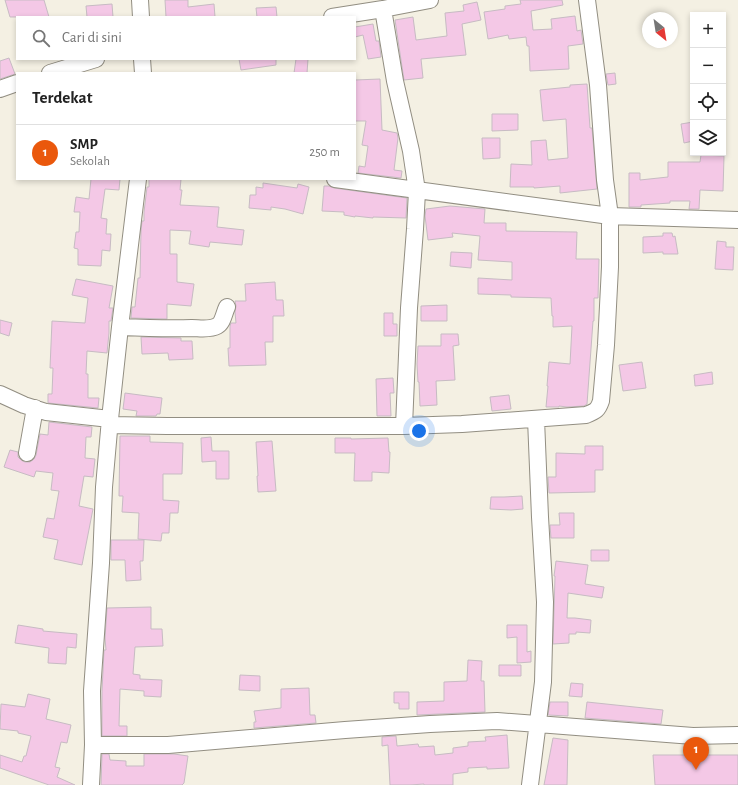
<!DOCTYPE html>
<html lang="id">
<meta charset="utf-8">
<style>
body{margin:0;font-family:"Alegreya Sans",sans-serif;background:#f2f2f2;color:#222}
.controls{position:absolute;right:12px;top:12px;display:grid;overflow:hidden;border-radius:0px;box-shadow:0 2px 6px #0003}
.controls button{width:36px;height:36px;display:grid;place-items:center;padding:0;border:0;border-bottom:1px solid #e0e0e0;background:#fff;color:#222;font:20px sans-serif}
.compass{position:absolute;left:642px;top:12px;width:36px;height:36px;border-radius:50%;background:#fff;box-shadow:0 2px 6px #0003;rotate:150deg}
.you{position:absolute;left:419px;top:431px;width:14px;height:14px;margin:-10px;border:3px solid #fff;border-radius:50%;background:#1a73e8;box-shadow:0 0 0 6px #1a73e833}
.badge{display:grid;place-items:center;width:26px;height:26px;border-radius:50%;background:#ea580c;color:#fff;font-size:13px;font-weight:700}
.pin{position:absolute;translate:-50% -33px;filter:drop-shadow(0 1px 2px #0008)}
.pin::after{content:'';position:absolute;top:21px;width:14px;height:12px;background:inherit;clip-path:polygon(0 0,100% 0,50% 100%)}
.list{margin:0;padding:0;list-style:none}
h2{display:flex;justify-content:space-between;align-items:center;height:52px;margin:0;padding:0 16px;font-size:17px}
h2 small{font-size:13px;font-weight:400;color:#767676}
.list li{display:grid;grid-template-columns:26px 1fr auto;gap:12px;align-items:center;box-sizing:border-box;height:56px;padding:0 16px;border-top:1px solid #e0e0e0}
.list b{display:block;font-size:15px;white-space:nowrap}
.list p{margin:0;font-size:13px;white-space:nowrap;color:#767676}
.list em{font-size:13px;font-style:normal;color:#767676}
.icon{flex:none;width:22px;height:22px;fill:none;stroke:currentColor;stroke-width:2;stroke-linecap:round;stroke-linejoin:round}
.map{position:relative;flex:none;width:738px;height:785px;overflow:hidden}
.search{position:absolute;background:#fff;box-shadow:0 2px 6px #0003;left:16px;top:16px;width:340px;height:44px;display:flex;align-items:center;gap:10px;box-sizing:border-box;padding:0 14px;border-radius:0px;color:#767676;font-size:15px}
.panel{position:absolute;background:#fff;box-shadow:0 2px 6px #0003;left:16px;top:72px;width:340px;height:108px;border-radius:0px}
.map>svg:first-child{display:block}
.building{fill:#f4c8e6;stroke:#c7bbc3}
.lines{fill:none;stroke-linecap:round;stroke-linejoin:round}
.minor-casing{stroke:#928e82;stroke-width:18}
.minor{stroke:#fff;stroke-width:16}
</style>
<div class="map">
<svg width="738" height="785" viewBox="0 0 738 785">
<rect width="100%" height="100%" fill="#f4f0e3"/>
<path class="building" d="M5,0H44L49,17H10Z
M165,0H188V7L214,4L215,17H166Z
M520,0H562L563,5L531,11L533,30L552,29L551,19L575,16L577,31L581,30L583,44L568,46L569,69L530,71L529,46H527L526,37L509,39L508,35L488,39L484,12L505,9V6L521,4Z
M477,2L481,20L462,24L466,55L421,59L423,78L404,80L395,20L413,17L416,40L447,36L445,13L464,11L463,5Z
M112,4L113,17H87L86,6Z
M276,7L277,17H257L256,8Z
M373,24L376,41H379L381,57L368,59L363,35L355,37V27Z
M9,58L15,74L0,79V61Z
M239,59H276V65L241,70Z
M296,59H308L307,73H294Z
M615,73L616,84L608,85L606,74Z
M380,79L382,130L397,133L398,138L394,170L402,171L401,178L358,173L359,166L365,167L368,146L362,145L366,121H355V80Z
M587,84L590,128H592L597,189L560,193V186L534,188V187H510L511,164L532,165L531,141L546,140L548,160L568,158L566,119L543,121L540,90L570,87V85Z
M492,114H518V130L492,131Z
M693,122V141L684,143L681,124Z
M482,138H500V158L483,159Z
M701,155L724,156L723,191L700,190L699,209H689L690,201H670V203L641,205V207H629V173H640V180L668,177V162H700Z
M91,179H120L119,190L105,189L101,218L107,219L106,234H111L110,251L102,250L101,266L78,265V249L74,248L76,232H79L80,212H74L76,197L89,199Z
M149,179H181L180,190H182L180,205L219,207L217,227L244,230L242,245L210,242L209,247L189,244L191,231L170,230V254H177V282L194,284L191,306L167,304V319L131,318L132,307H135L138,278H140L141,231L142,221H144V212L147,187H149Z
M263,183L297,188L298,184L309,187L303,214L285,209L271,207V210L249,208L250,195H256V187L263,188Z
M324,186H329L334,188L407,198L406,218L373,217V218L355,216V217L344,215V212L322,211Z
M450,206L485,209L484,223H506V231L577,232L576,259H599L598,298H594V321H593L587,404L584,406L567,407L559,406V407H546L548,386H547L549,362L570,364L572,326L553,327V316H552L551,298L511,297V295L478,294V278L512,280V262L478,260L480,236L452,233L453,237L428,240L425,216L426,209Z
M663,233H672L673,237L675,236L678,254H663V252L643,253V237L663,236Z
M717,241L726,242V247H734L733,270L715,269Z
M451,252L472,253L471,268L450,266Z
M76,279L113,286L109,308H113L111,321H109V333L107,353L87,351L86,374H88V398H99L98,408L48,403V394H52L53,368H50L52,321L85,323L88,298L72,295Z
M275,282L276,300H283L284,316H273V342H265L266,365L229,366L228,348H230V326L231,323H236L235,312L236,306L235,301H246L245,284Z
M447,305V321H421V306Z
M384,313H393V324H397V336H384Z
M0,320L12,323L9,336L0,333Z
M441,334H458L459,345L453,346L455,380L436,381L437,405L420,406L419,382H418L417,364L418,346H441Z
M141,337L181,338V341H192L193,359L169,360L168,353L142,354Z
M642,362L646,388L623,391L619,365Z
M712,372L713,384L695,386L694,375Z
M393,378L394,393H390L391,416H377L376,379Z
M125,393L162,398L160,414H157L156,416H136L137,411L123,409Z
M509,395L511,409L492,411L490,397Z
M49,422L92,427L91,437H86L85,458L95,459L93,477L84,476L79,506L93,509L82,565L54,559L58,540L43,537L47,518L54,519L59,491L51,490L53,473L36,471L34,477L4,467L10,450L18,452V457L21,460L25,462H30L34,459L36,455L40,434L48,435Z
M120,436H150V442L183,443L182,474H163V500L179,501L178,513H170L169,533H162L161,541L138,539L139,513L122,512L123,496H119Z
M211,437L212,451H229V479H216V461L202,462L201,438Z
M335,438H351V439L388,438L389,452H390L389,473L372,472V481H354L355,453H335Z
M272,441L276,491L258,492L257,476H258L256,442Z
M585,446H603V470H595V492L549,493L548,477H556V453L585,454Z
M522,496L523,509L511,510L490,509L491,497H504Z
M559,513H574V538H551L550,525H560Z
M111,540H144L143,561H140L141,580L126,581L125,560H111Z
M591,550H609V561H591Z
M556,561L588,565L585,584L604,587L602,598L568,593L567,618H575L591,620L590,633L576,632V634H569V643L553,644L555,576H554Z
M151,607V629H162L163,646L135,647L133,674L140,675V679L162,680L161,697L144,696V691L120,689L119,726H127V736H102V691L104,650H106L105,638L107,608Z
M18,625L43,629V631L77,634L76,648L67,647L66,664L48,663L49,648L15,643Z
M507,625H527V652L531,651V662L517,663V637L507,638Z
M468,660L482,661L481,681H484L485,712L417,715V702L444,701V682L467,681Z
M499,665H521V676H499Z
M240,675L260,676V691L239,690Z
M571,683L583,684L582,697L569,696Z
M309,688L310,715H315L316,723L254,728V722H256L254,711L281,708V689Z
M394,692H409V709H399V703H394Z
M28,694L50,699L46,719L71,725L67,743L61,742L55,767L60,768L57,777L75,785H49L0,768V755L22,762L24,756H26L31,736L18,733V731L0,729L1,704L25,707Z
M550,702H568V716L548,715Z
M587,702L663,710L661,724L585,718Z
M507,735L509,768L487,769V767L468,768V772L453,774V785H424V784L410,785H390L388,745L382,746V737L396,736L397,746L418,744L419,747L434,746L435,755L453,753V748L468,746V742L486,741L485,737Z
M553,738L568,740L567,785H544Z
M102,754H109L110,760L126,761V766H144V754H174L188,756L184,783L182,785H101Z
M653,755H738V785H655Z"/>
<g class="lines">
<defs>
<path id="minor" d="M140,0L141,17
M383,9L395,81L411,151L417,191L415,229L409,308L404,426
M332,17L383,9L430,0
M142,59L143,73
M50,73L96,59
M0,89L17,83
M335,179L610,216L738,220
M120,327C144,328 168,329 192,328C199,328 210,330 217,326C223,323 224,313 227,307
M0,394L24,405L46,412L110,419
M110,425L167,426H404L462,424L586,415C596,411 598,410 601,401L606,345L610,267V216L605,180L598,85L587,0
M27,453L35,408
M93,745H168L345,730L430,724L497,721L693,736L738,735
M91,785L93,745L92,691L101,563L104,487L110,419L120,327L138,179
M530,785L543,682L545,602L540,517L536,419"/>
</defs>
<use href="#minor" class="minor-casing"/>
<use href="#minor" class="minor"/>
</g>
</svg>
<div class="controls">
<button>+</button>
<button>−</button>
<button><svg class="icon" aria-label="locate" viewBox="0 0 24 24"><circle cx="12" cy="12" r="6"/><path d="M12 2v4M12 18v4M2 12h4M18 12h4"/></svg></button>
<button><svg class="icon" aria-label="layers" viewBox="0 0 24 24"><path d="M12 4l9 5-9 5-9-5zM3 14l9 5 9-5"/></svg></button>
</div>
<svg class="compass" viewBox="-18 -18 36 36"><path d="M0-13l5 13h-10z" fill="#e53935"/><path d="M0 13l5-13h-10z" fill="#767676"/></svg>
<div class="you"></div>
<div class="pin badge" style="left:696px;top:770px">1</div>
<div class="search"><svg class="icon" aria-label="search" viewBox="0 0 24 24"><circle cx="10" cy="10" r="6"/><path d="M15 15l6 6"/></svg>Cari di sini</div>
<section class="panel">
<h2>Terdekat<small></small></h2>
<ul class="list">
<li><span class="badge">1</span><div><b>SMP</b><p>Sekolah</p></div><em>250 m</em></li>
</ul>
</section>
</div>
